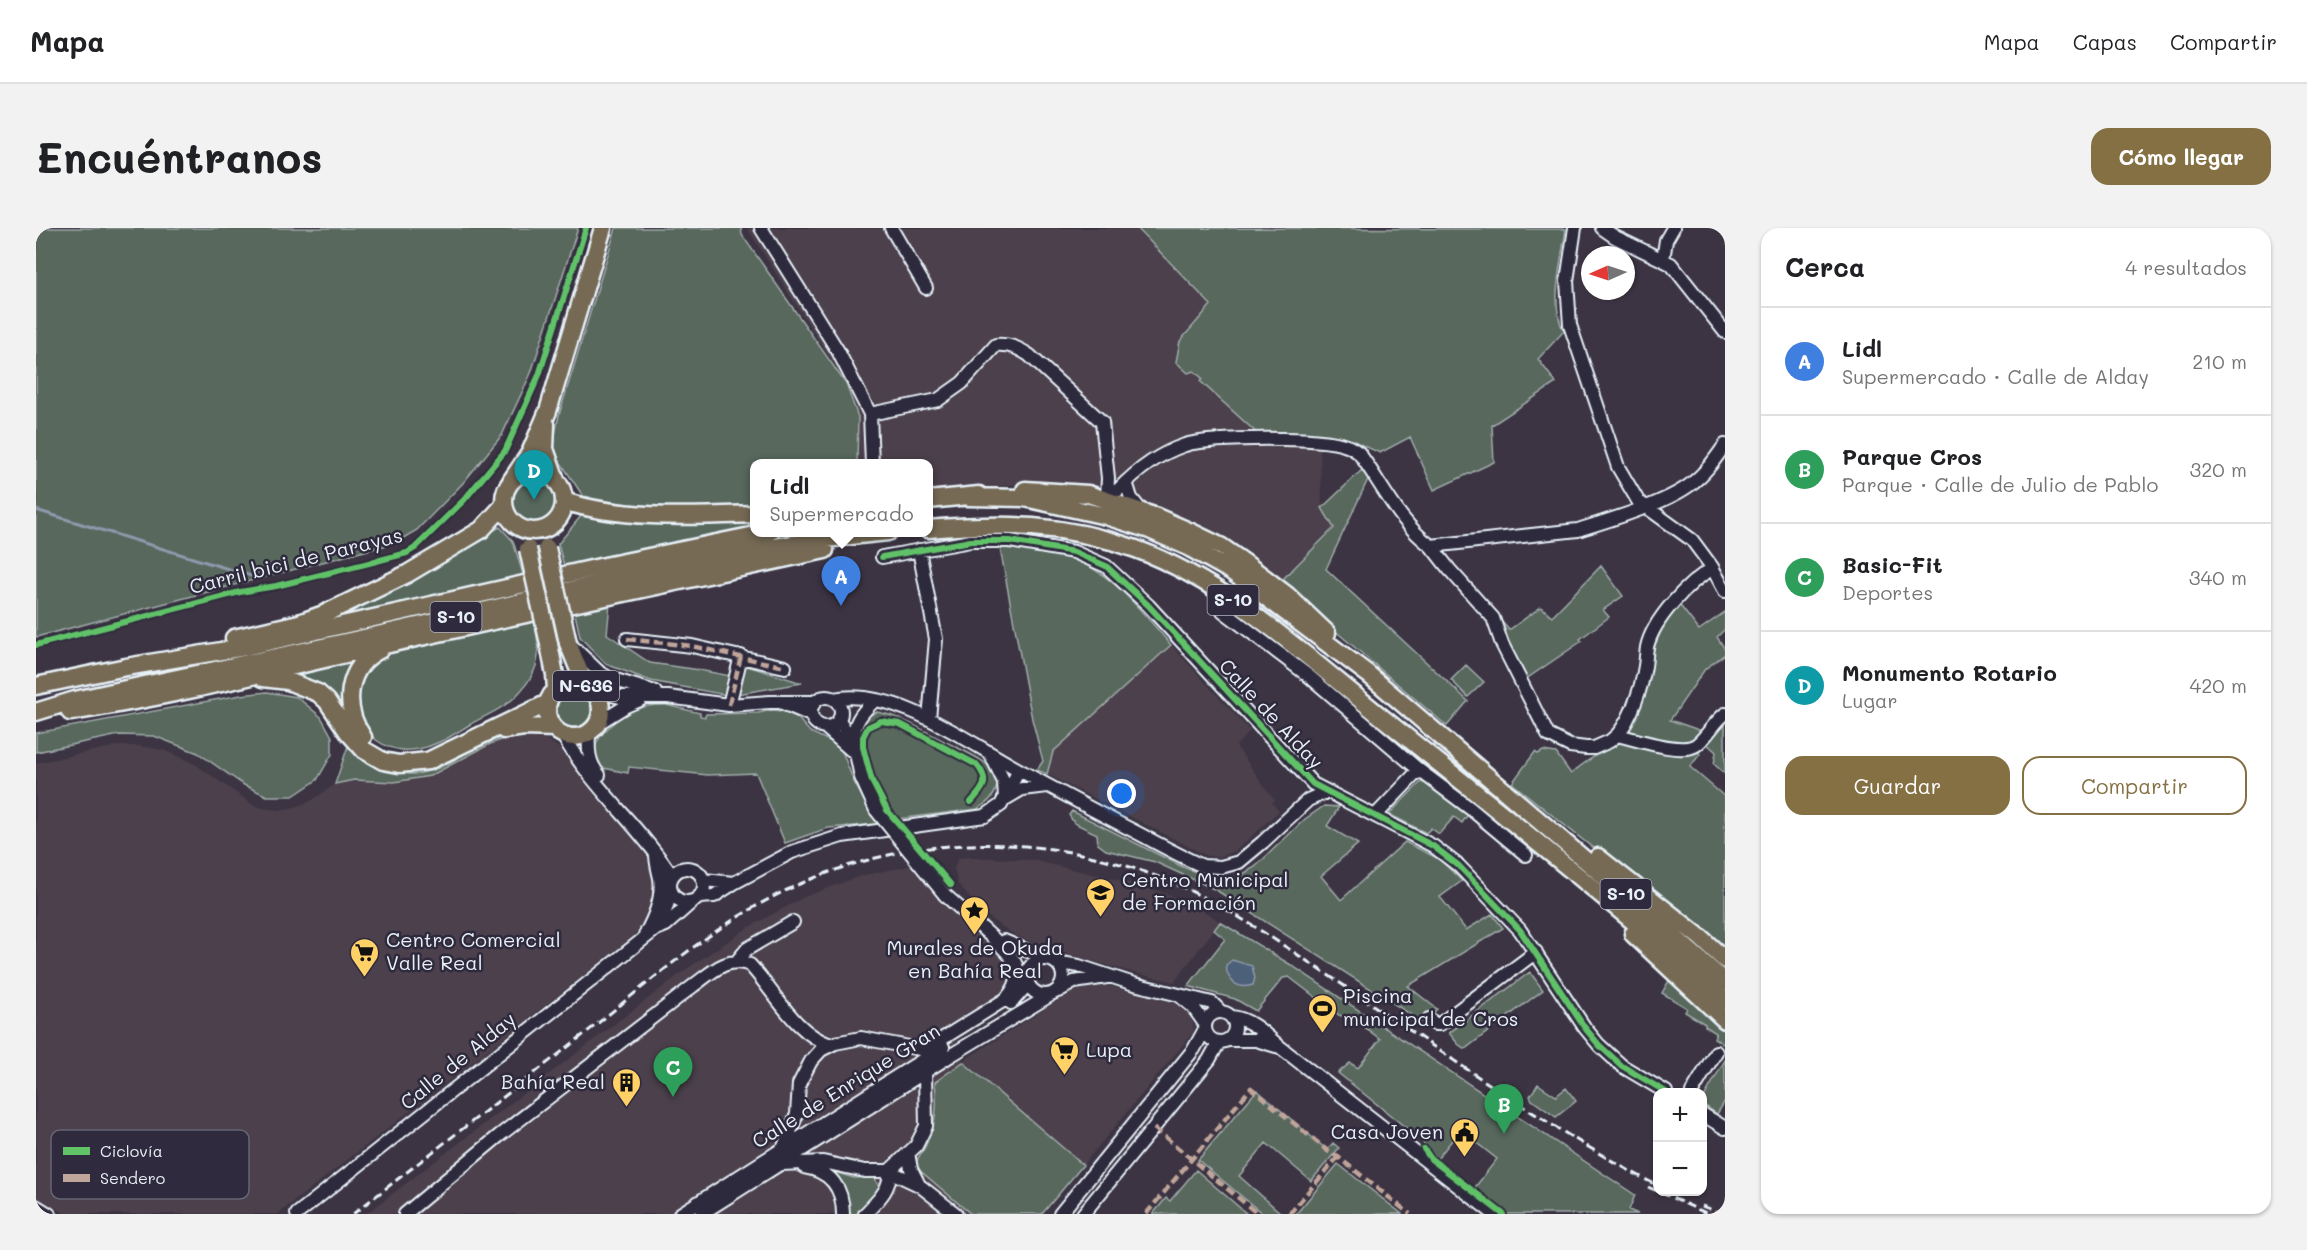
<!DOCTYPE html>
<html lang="es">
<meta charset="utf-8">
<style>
body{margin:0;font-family:Mali,sans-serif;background:#f2f2f2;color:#202124}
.controls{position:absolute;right:18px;bottom:18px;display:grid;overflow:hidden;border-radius:12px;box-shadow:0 2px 4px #0004}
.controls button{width:54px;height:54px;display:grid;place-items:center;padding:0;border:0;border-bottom:2px solid #e0e0e0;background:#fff;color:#202124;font:30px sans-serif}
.compass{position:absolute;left:1545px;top:18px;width:54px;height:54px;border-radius:50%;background:#fff;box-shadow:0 2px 4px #0004;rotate:267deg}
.you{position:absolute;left:1086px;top:566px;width:21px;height:21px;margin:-15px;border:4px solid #fff;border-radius:50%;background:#1a73e8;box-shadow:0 0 0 9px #1a73e833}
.badge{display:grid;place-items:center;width:39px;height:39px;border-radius:50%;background:#847042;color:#fff;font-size:20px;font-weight:700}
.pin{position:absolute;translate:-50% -50px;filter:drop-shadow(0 2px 3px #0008)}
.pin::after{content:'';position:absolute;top:32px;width:21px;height:18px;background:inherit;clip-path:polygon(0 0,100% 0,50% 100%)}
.popup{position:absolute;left:714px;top:231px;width:183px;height:78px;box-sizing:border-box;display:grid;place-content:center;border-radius:12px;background:#fff;filter:drop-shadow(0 2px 4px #0005);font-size:20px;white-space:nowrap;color:#757577}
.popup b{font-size:22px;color:#202124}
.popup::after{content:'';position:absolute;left:50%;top:100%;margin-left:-12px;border:12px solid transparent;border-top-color:#fff}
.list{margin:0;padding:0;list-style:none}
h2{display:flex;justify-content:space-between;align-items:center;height:78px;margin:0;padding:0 24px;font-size:26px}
h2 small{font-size:20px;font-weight:400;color:#757577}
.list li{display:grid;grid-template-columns:39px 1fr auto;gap:18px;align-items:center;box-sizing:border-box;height:108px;padding:0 24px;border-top:2px solid #e0e0e0}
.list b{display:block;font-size:22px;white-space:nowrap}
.list p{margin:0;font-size:20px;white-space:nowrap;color:#757577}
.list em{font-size:20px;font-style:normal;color:#757577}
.actions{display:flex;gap:12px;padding:18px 24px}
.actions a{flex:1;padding:14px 0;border:2px solid #847042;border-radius:18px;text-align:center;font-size:21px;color:#847042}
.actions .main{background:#847042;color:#fff}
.map{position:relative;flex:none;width:1689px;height:986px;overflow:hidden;border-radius:18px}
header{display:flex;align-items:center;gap:36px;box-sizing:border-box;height:84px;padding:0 30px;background:#fff;border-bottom:2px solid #e0e0e0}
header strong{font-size:28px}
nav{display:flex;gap:33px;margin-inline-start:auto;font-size:21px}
.intro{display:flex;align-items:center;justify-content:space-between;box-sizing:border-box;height:144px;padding:0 36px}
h1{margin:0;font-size:42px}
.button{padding:15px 27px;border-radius:18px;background:#847042;color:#fff;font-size:21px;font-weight:700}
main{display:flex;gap:36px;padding:0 36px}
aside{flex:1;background:#fff;border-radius:18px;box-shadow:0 2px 4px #0004}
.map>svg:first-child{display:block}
.built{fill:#4c404b}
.green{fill:#59675d;stroke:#a0acaa;stroke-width:1.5}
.water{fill:#4e6079;stroke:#8c9aac;stroke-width:1.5}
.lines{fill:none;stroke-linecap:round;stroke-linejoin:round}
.stream{stroke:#8c9aac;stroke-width:3}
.minor-casing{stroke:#e8f1f8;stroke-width:16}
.highway-casing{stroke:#e8f1f8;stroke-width:21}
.minor{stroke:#2f2a3d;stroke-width:12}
.highway{stroke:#766a55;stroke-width:16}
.rail{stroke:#e8f1f8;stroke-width:3;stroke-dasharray:9 4.5;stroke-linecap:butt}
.minor-bridge-casing{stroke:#e8f1f8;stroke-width:16;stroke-linecap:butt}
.highway-bridge-casing{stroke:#e8f1f8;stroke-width:21;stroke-linecap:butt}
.minor-bridge{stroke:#2f2a3d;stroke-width:12}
.highway-bridge{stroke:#766a55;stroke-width:16}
.quiet{stroke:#c0a59a;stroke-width:4.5;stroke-dasharray:9 4.5;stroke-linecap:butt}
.cycleway-casing{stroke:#2f2a3d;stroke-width:10}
.cycleway{stroke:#61c268;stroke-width:6}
.labels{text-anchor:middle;stroke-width:5;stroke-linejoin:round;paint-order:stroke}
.shield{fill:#2f2a3d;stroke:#b0b5c0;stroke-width:1.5}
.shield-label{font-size:18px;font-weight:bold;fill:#e8f1f8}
.street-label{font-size:20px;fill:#e8f1f8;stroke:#2f2a3d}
.poi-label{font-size:20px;fill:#e8f1f8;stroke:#2f2a3d;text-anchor:start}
.key{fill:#2f2a3d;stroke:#666675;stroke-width:1.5}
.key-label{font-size:16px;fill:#e8f1f8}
</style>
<header>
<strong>Mapa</strong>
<nav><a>Mapa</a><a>Capas</a><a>Compartir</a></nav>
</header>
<div class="intro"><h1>Encuéntranos</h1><a class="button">Cómo llegar</a></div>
<main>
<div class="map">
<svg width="1689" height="986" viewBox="0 0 1689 986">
<rect width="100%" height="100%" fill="#3c3443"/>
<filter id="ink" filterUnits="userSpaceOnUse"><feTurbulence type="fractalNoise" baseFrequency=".0167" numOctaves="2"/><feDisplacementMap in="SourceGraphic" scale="12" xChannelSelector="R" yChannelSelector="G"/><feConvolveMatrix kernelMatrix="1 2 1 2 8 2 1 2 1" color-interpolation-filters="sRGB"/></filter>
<g filter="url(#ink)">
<path class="built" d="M711,0H1101L1175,77L1144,113L1152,145L1158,143L1167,151L1286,209L1284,223L1286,280L1298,300L1251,346L1238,362L1171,318L1017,259L973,257L892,267V236L821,235L822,189L799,138Z
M1135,417L1214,503L1200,518L1239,573L1236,575L1243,583L1201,622L1184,629L1171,628L1011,546L1017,524Z
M483,507H497L508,510L534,527L613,631L618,642L621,669L609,698L602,705L242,986H30L0,969V535L80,518H103L127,522L159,536L216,576L226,580L243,582L259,579L275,573L299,556L318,552L358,554L394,548L454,516Z
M933,629L996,632L1091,654L1129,665L1173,686L1184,694L1138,754L1099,745L1003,718L979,707L956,692L939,676L922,656L918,640L922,630Z
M878,637L935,702L976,733L979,748L975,763L914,803L927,833L1043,759L1071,757L1146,777L1152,782L1158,799L1157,805L1006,986H330L652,740L713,699L768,669L824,648Z"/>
<path class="green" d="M0,0H542L495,145L466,207L427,255L381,302L359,315L0,409Z
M580,0H705L706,7L810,156L822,189L821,235L718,236V279L639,280L553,273V269L547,268L523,232L517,216L523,187Z
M1101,0L1530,1C1526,29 1513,78 1528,103L1502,131L1520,155L1456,197L1458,234L1398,262L1374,209L1344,225L1315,212L1223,207L1164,153L1167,151L1158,143L1152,145L1140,134L1144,113L1175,77Z
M1327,241L1334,247L1290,341L1432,473L1411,498L1243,355L1298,300L1286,280Z
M477 273a21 21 0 1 1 42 0a21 21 0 1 1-42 0Z
M545,288L599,292L718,293V299L528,338L522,316Z
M464,299L477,313L488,350L297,390Z
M964,320C982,321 1002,321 1020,325C1073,339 1100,377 1135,417L1017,524L1011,546L1001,542L1007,533L996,491Z
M1565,338L1587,368L1567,382L1573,389L1544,411L1546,413L1487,453L1460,387L1473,402L1505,379L1516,388Z
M574,375L571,406L614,435L657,441L695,448L690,467L615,453L570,436L544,409L538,381Z
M1642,375L1663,402L1689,384V401L1681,409L1689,421V426L1669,441L1634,492L1666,503L1652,516L1643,519L1586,505L1607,460L1619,417L1626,401Z
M497,390C501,408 506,425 498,443C494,452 487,461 479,469C466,482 448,488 433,497C423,503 412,511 401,515C391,520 377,523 366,522C348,520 331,509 324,491C317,473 322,449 336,436C362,412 459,398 497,390Z
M327,426L308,486L250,445Z
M708,437L766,455L701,466Z
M1430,437L1448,454L1432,469L1415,452Z
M231,464L261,469L285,489L296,509V526L281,552L257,568H231L208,557L162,525L118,508L83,507L0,524V505L205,467Z
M521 482a17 17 0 1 1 34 0a17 17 0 1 1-34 0Z
M630,477L664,485V488L669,489L670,486L722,485L737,482L752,484L761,489L774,504L804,518L818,554L841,596L792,600L749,615L720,545L672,547L593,539L592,545L563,539C561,535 559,530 558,526C558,515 565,508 571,501C588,483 606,476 630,477Z
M841,484C864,488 885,501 906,512C919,519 935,525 948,534C970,549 962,570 941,581L861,591C845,579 821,517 827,496C830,489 835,487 841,484Z
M1689,492V546L1678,536L1680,524L1670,515Z
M484,505L454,516L394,548L358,554L318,552L299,556L312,518C341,540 366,555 402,540C418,534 432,523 448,516C459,511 472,508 484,505Z
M1582,510L1659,521L1664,526L1654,539L1689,569V726L1476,555L1499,524L1502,526L1507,523L1520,525L1535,546C1549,532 1569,524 1582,510Z
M1385,554L1398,558L1433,585L1426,595L1418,589L1403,606L1395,600L1390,605L1353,586Z
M1288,578L1303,579L1291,598L1322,616L1285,648L1305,672L1369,614L1403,631L1426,653L1404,669L1430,702L1456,686L1467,700L1372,758L1401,781L1388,795L1180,662L1119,634L1070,622L1062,616L1061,606L1038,595L1033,587L1036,583L1147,639L1181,652L1202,649L1219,639L1269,591Z
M1184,694L1255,737L1599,967L1593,982L1602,986H1467L1437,962L1461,931L1424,902L1401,931L1384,911L1302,845L1314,835L1322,840L1344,811L1320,793L1303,787L1253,749L1247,750L1220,783L1199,771L1152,758L1189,711L1178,702Z
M1494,744L1507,762L1429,821L1422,816L1413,805Z
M1634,751L1689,801V817L1678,810L1680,805L1669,798V796L1649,784L1651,780L1626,765Z
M1689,832V873L1681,886L1667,876V871Z
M927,834L1047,937L1006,986H935L881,940C879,930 885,927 889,919C900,895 902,881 899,854Z
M1502,856L1520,868L1530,860L1540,873L1520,889L1496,872L1494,868Z
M1221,862L1291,922L1297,915L1303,920L1275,953L1230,915L1203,948L1246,986H1227L1162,932Z
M1302,936L1366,986H1260Z
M1160,942L1211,986H1117L1130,970L1134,973Z
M798,944L818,950L838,949L844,960L823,986H811L796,946Z"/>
<path class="water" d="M1196,732L1216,738L1219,750L1217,757C1201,762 1191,753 1190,737Z"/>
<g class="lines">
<path class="stream" d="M0,282L222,350"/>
<defs>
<path id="minor" d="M725,0L802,123L834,186L836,236
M855,0L890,60
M1539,0L1531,53L1534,97L1582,239L1602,273L1656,312L1676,339L1689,363
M1566,0L1579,9L1635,36L1689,104
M1627,32L1630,12L1637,0
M834,186L902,172L926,155L960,117C974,116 982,120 993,127L1066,194L1072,250L1071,271
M1090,254L1095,270L1106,284
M1072,263H1081C1101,242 1122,226 1149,217C1175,209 1286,208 1311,218C1315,219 1319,222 1323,225C1345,255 1364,296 1395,318L1542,302C1573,292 1629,276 1655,256C1669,246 1679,231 1689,217
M1395,318L1413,341L1457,390L1466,416L1512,507L1534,518L1550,520H1558L1574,513L1581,507C1599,511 1645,527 1660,517C1671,509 1678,494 1689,486
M883,322L900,411L893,491
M846,329L935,313H974L1038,324L1070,338L1112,377L1277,556L1397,618L1423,638L1484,702L1549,800L1563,817L1586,838L1630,864
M1187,383L1274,449L1383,542L1435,581L1490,627
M591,411L656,418L749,439
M537,419L563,444L573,450L619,464
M557,462L584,469H632L693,477L734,474H779
M775 484a15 15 0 1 1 30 0a15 15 0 1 1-30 0Z
M797,471C861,459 931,514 985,543C1020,562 1055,581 1090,599C1116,612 1141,627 1167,638L1185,639L1203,634L1227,614L1272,572L1290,564
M744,474L775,487
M693,477L705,428
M803,492L818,516L825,549L840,582
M561,496L590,478L604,472
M790,500L815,522
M553,504C552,521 552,534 563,547
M526,506C555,559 604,598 636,648
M1581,507C1595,492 1606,458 1609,438C1610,432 1610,425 1611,419C1617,392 1652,354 1676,341
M818,516C816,496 825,485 839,472
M955,527L968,554L969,571L986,561L1011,558
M1340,587L1383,542
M634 657a17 17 0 1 1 34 0a17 17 0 1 1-34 0Z
M668,652L698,655
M909,667L935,690
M663,669L678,668L698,655L756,624L806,608L949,588L965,577L983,542
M620,700L627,690L635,664
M609,707C618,690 627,671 624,650C622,641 620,635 620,626
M968,713L1011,731
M991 749a18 18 0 1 1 36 0a18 18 0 1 1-36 0Z
M701,733L711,721L757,694
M1019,734L1043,738L1098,756L1176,775L1185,784
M1022,763L1038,754L1071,749
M1145,769L1157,779L1169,796
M975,775L992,756
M1169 799a15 15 0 1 1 30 0a15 15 0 1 1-30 0Z
M1196,789C1215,791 1230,807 1244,819L1458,986
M1393,791L1399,796H1404L1500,724
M1192,812H1220L1240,818
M1656,864L1680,824
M1666,886L1689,900
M747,921L761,886L763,856L775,833L785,822L799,815L825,810L884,821L893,819L970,771C978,762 985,750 980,737C975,724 941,696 929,685
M872,925L875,941L883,957
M746,936L787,934L829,943H853L883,957L920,986
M768,939C795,943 807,960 807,986
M853,943L880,918L890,898L889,844
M0,978L13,986
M261,986L620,701L630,697L657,673
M369,986L464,907L657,758C675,745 691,727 714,737C739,764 759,806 795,817
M644,986L907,819
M665,986L917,826L1013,768
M829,986C840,974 856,961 853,943
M1024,986L1158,821L1169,801
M1047,986L1173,832L1183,814"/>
<path id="highway" d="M510,196L509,221L520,252
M468 273a30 30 0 1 1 60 0a30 30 0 1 1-60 0Z
M475,253L494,225L512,183L567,0
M989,262L1052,266L1121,289L1153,303L1186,319L1209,335L1251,367L1291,405
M932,269L989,270L1070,288L1111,301L1152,319L1195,343L1332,446L1611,685L1689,754
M892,272L943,267
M528,273C585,292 658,288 718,286
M892,301C968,295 1027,295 1100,321C1193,355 1272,430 1348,491C1463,583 1578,675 1689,772
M198,410L263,395L288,386L371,346L445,302L468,277
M532,415L549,457
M513,416L519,447L520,462
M227,450L252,453L282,465L291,473L312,504L328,522L347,533L363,536L392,533L512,475
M511 482a27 27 0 1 1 54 0a27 27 0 1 1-54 0Z
M0,458L90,439L209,419L564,339L734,304
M0,484L39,472C167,444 297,418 425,388C566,356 707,317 852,304
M34,484C147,467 259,437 371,412C510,381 649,352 789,322
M468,502L488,499L518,500
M327,509C306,479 310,438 345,421
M1562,629L1665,710L1689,732
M1597,706L1689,792"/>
</defs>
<use href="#minor" class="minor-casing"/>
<use href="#highway" class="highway-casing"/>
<use href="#minor" class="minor"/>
<use href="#highway" class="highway"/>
<path class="rail" d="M1612,959L1672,986
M1666,978L1687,986
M317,986C395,925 473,865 551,804C606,760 660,712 722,677C865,596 1036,597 1180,676C1220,698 1257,724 1295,749C1402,820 1507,898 1622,958"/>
<defs>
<path id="minor-bridge" d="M840,582L909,667"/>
<path id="highway-bridge" d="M511,320L532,415
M492,321L513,416"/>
</defs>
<use href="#minor-bridge" class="minor-bridge-casing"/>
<use href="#highway-bridge" class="highway-bridge-casing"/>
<use href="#minor-bridge" class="minor-bridge"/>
<use href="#highway-bridge" class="highway-bridge"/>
<path class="quiet" d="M591,411L656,418L749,439
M693,477L705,428
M1118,900L1222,986
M1110,986L1215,860L1293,924L1302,929L1374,986
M1253,986L1302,929"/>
<defs>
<path id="cycleway" d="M846,329L935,313H974L1038,324L1070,338L1112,377L1277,556L1397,618L1423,638L1484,702L1549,800L1563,817L1586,838L1630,864
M0,417L204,364L240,358L333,335L371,325L379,320L428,272L469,223L503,147L550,0
M915,657L851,582L836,553L827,519V509L832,499L845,493L864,496L941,537C954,553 948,560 935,574
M1388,921L1395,931L1467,986"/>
</defs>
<use href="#cycleway" class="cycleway-casing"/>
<use href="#cycleway" class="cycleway"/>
</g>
</g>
<defs>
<symbol id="school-pin" viewBox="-11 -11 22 30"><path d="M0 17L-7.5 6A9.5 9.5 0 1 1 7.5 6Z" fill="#ffd166" stroke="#2f2a3d"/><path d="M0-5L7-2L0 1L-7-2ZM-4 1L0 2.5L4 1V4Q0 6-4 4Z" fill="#111"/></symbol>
<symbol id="sight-pin" viewBox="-11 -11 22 30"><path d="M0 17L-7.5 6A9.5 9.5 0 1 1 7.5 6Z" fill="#ffd166" stroke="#2f2a3d"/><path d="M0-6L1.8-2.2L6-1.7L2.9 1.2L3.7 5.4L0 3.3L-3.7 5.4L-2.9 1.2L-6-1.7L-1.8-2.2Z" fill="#111"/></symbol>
<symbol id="supermarket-pin" viewBox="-11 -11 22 30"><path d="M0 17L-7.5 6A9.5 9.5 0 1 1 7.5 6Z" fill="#ffd166" stroke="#2f2a3d"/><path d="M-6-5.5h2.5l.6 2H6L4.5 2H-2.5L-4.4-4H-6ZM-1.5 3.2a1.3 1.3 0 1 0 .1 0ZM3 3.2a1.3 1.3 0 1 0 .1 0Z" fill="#111"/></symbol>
<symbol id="stadium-pin" viewBox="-11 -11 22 30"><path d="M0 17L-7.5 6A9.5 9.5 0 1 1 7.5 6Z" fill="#ffd166" stroke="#2f2a3d"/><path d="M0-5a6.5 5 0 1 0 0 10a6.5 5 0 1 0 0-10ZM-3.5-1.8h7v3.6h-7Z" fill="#111"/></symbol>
<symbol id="building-pin" viewBox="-11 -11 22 30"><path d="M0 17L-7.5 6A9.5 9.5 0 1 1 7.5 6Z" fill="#ffd166" stroke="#2f2a3d"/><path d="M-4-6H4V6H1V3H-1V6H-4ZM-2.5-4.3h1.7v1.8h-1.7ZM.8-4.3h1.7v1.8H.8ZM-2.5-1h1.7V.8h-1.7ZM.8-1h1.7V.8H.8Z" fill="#111"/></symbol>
<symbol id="civic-pin" viewBox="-11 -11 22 30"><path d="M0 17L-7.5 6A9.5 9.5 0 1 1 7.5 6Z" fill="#ffd166" stroke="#2f2a3d"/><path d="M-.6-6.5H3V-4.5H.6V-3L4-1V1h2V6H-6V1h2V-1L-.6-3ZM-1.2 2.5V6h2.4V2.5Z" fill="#111"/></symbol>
</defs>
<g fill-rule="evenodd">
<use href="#school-pin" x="1048" y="648" width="33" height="45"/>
<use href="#sight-pin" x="922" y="666" width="33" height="45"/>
<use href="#supermarket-pin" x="312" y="708" width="33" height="45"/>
<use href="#stadium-pin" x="1270" y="764" width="33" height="45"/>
<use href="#supermarket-pin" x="1012" y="806" width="33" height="45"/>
<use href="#building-pin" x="574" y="838" width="33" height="45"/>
<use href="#civic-pin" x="1412" y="888" width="33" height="45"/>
</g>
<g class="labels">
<g class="shield">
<rect x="1171.5" y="357" width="51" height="30" rx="4.5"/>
<rect x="394.5" y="374" width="51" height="30" rx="4.5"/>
<rect x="517" y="443" width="66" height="30" rx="4.5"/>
<rect x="1564.5" y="651" width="51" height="30" rx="4.5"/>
</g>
<g class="shield-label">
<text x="1197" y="378">S-10</text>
<text x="420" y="395">S-10</text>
<text x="550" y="464">N-636</text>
<text x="1590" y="672">S-10</text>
</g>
<g class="street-label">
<text transform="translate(260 333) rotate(-14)" y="7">Carril bici de Parayas</text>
<text transform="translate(1235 486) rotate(47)" y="7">Calle de Alday</text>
<text transform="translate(422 833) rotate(-39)" y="7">Calle de Alday</text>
<text transform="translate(810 858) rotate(-32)" y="7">Calle de Enrique Gran</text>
</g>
<g class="poi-label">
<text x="1086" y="659">Centro Municipal<tspan x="1086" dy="23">de Formación</tspan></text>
<text x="350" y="719">Centro Comercial<tspan x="350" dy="23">Valle Real</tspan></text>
<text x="939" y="727" text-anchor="middle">Murales de Okuda<tspan x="939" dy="23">en Bahía Real</tspan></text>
<text x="1307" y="775">Piscina<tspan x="1307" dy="23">municipal de Cros</tspan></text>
<text x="1050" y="829">Lupa</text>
<text x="569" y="861" text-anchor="end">Bahía Real</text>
<text x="1407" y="911" text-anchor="end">Casa Joven</text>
</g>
</g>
<rect x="15" y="902" width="198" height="69" rx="9" class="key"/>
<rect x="27" y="919" width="27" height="8" fill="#61c268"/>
<rect x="27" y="946" width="27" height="8" fill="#c0a59a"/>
<g class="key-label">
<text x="64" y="929">Ciclovía</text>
<text x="64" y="956">Sendero</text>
</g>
</svg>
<div class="controls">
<button>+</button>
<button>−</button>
</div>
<svg class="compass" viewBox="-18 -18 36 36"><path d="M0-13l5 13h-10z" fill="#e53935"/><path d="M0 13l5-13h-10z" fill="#757577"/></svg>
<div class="you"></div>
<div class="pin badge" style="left:805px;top:378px;background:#3f7fe0">A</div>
<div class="popup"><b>Lidl</b>Supermercado</div>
<div class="pin badge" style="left:1468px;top:906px;background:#2e9e5b">B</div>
<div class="pin badge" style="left:637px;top:869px;background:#2e9e5b">C</div>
<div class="pin badge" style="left:498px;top:272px;background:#0f9aa8">D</div>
</div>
<aside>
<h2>Cerca<small>4 resultados</small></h2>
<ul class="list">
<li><span class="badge" style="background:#3f7fe0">A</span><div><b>Lidl</b><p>Supermercado · Calle de Alday</p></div><em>210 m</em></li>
<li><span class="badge" style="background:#2e9e5b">B</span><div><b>Parque Cros</b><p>Parque · Calle de Julio de Pablo</p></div><em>320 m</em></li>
<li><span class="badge" style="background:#2e9e5b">C</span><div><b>Basic-Fit</b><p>Deportes</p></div><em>340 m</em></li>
<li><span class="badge" style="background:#0f9aa8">D</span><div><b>Monumento Rotario</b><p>Lugar</p></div><em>420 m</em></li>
</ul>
<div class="actions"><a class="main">Guardar</a><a>Compartir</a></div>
</aside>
</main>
